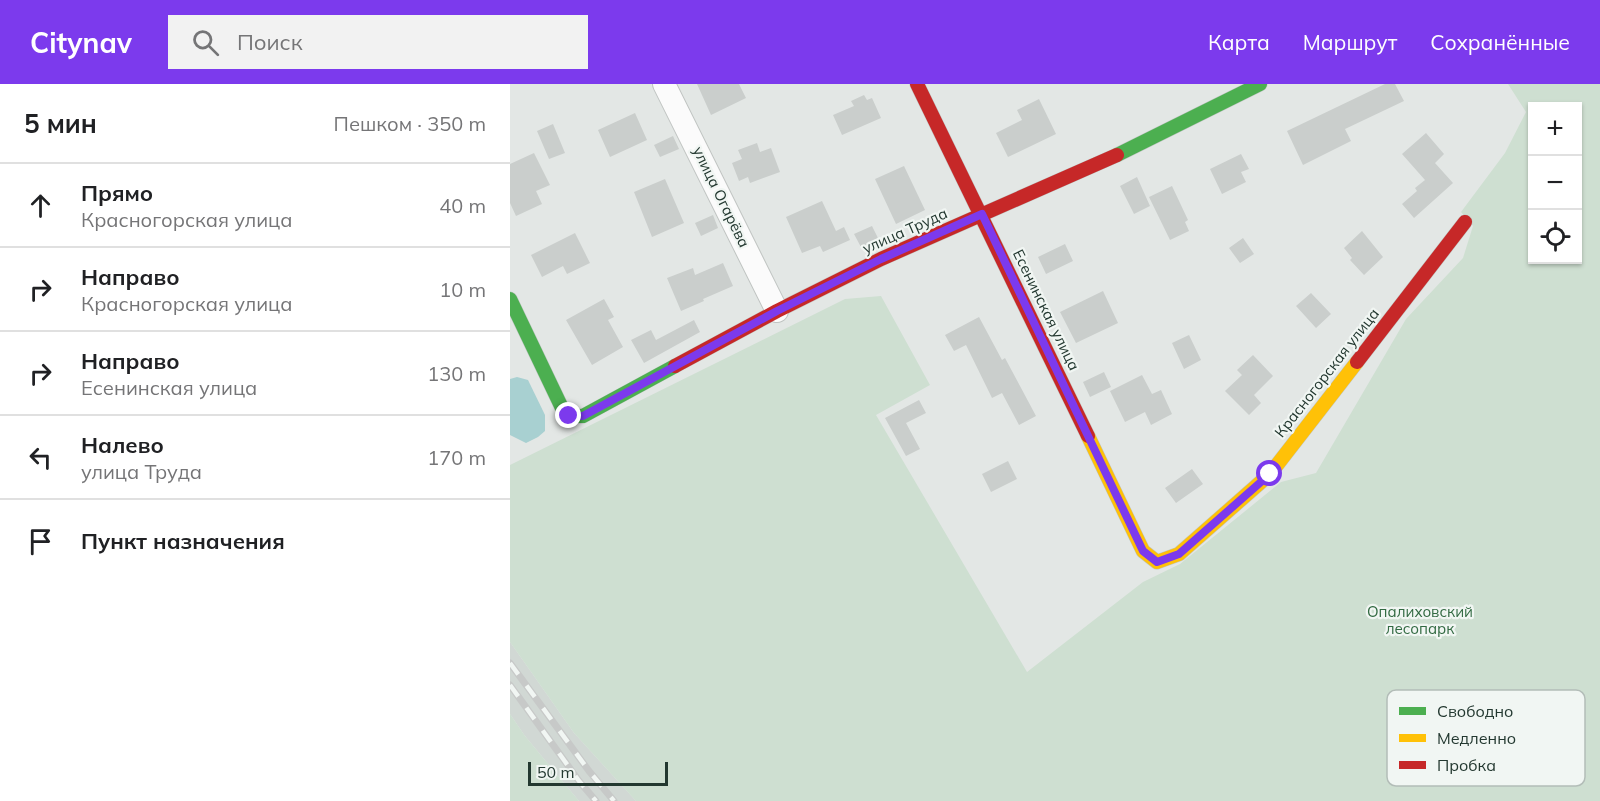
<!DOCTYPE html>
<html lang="ru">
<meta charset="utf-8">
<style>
body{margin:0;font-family:Mulish,sans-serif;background:#f2f2f2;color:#202124}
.controls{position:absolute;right:18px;top:18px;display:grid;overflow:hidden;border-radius:0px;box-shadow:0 2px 4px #0004}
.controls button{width:54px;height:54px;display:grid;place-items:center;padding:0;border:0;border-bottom:2px solid #e0e0e0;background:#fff;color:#202124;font:30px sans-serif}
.scale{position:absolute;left:18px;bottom:15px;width:140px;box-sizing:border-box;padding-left:6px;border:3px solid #233830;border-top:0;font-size:16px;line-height:21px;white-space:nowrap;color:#233830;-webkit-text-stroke:4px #f1f6f3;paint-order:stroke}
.stop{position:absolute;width:18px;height:18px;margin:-14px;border:4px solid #7c3aed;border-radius:50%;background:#fff}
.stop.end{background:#7c3aed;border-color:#fff;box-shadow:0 2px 6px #0008}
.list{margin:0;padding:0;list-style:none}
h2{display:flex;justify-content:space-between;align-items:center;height:78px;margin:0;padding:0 24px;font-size:26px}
h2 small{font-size:20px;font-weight:400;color:#757577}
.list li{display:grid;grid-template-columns:39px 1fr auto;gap:18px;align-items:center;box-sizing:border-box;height:84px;padding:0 24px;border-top:2px solid #e0e0e0}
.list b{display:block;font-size:22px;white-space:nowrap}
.list p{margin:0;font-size:20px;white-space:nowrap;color:#757577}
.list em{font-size:20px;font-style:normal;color:#757577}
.icon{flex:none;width:33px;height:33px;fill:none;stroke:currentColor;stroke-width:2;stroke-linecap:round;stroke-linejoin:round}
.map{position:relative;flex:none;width:1090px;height:717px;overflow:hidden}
header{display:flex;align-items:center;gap:36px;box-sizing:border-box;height:84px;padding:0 30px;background:#7c3aed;color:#fff}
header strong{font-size:28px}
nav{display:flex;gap:33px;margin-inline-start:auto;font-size:21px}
.search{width:420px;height:54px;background:#f2f2f2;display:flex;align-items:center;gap:15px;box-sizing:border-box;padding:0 21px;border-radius:0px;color:#757577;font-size:22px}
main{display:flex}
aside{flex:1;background:#fff}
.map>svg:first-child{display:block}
.built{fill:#d1d8d4}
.green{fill:#cedfd1;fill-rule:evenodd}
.water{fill:#a8d0d1}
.building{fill:#cacecc}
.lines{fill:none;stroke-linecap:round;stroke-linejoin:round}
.street-casing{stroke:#c0c4c2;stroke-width:24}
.fast-casing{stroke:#bfc5c2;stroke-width:15}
.slow-casing{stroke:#bfc5c2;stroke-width:15}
.jam-casing{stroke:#bfc5c2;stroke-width:15}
.street{stroke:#fbfbfb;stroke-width:22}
.fast{stroke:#4caf50;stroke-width:14}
.slow{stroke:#ffc107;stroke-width:14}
.jam{stroke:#c62828;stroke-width:14}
.rail-casing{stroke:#c7c9c8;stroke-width:7}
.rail{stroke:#f1f6f3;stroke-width:4.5;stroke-dasharray:14;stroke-linecap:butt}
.route{stroke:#7c3aed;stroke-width:8}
.labels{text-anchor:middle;stroke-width:4.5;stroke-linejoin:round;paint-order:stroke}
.street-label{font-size:15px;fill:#233830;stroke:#f1f6f3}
.park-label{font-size:15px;fill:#326a42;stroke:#f1f6f3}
.key{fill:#f1f6f3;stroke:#b3bdb8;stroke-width:1.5}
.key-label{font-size:16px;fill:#233830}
</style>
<header>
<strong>Citynav</strong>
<div class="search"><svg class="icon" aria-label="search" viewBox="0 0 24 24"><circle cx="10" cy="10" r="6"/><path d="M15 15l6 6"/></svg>Поиск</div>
<nav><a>Карта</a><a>Маршрут</a><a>Сохранённые</a></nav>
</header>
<main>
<aside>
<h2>5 мин<small>Пешком · 350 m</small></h2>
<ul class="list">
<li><svg class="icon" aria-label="ahead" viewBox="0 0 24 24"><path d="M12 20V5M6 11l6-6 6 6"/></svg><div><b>Прямо</b><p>Красногорская улица</p></div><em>40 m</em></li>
<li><svg class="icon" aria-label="right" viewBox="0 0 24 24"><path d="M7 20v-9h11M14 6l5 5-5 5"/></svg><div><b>Направо</b><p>Красногорская улица</p></div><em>10 m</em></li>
<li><svg class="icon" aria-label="right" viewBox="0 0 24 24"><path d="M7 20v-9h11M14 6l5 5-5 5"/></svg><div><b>Направо</b><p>Есенинская улица</p></div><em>130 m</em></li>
<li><svg class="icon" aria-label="left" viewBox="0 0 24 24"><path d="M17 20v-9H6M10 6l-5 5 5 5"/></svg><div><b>Налево</b><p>улица Труда</p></div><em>170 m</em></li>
<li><svg class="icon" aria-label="arrive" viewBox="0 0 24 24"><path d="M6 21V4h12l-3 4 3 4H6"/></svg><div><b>Пункт назначения</b></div></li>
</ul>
</aside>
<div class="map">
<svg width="1090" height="717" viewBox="0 0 1090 717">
<rect width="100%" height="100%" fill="#e3e7e5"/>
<path class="built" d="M0,558L64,649L126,717H69L15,652L0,630Z"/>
<path class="green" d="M998,0H1090V717H126L64,649L0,558V381L335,215L371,212L420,301L366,331L517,588L633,498L670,480L771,398L806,389L896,235L953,174L963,142L951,128L995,69L1016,28ZM1023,22H1068V176H1023Z
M0,630L15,652L69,717H0Z"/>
<path class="water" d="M7,293L18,296L35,331V347L28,353L16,359L0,351V295Z"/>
<path class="building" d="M187,0H229L236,14L201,31Z
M875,0H885L894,17L835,45L841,57L793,81L777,47Z
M354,11L357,16L362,14L371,34L332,51L323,31L344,22L341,17Z
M529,15L546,50L498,73L486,49L512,36L507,26Z
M125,29L137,56L100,73L88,46Z
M43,40L55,69L39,75L27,47Z
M916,49L934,70L925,79L943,99L904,134L892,120L907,107L905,104L915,96L892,70Z
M163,52L169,65L150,73L144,61Z
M247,59L250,68L261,64L270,88L240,99L238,93L229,97L222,79L232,75L228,66Z
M24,69L40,101L26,107L32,120L6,132L0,119V80Z
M731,70L739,85L731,88L736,98L712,110L700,85Z
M394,82L415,126L386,140L365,95Z
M627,93L640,122L624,130L610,102Z
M155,95L174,139L142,153L124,108Z
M662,102L678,136L675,138L679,147L660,156L639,113Z
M312,117L326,147L334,143L340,156L313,168L310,162L292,169L276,133Z
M203,131L208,144L191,152L185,139Z
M362,142L369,156L352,165L344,150Z
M852,147L873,173L854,191L840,176L842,174L834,164Z
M65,149L80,179L57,190L53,182L32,193L21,171Z
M733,154L744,170L730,179L719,164Z
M555,160L563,177L536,190L528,173Z
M213,179L223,202L193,215L194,217L171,227L157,194L183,184L185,191Z
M593,207L608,239L566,259L550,228Z
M801,209L821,230L806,244L786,222Z
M94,215L104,233L98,236L113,263L82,281L56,236Z
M469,233L492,276L495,274L526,332L509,341L492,309L482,314L456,261L444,267L435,251Z
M184,236L190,248L134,279L121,256L141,246L146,256Z
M679,251L691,276L674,285L662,259Z
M743,271L763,292L744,311L751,319L739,331L715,307L732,291L727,286Z
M594,288L601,303L580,313L573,298Z
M632,291L642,310L651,306L662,330L641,341L635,328L615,338L600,307Z
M409,316L416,329L396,339L410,365L396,372L375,334Z
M498,377L507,395L481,408L472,390Z
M682,385L693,400L666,419L655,404Z"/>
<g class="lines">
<defs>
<path id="street" d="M154,0L267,227"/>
<path id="fast" d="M607,71L750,0
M0,215L52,324L59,332H73L165,282"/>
<path id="slow" d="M578,352L633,467L647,478L669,470L760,390L847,278"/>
<path id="jam" d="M407,0L578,352
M847,278L955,138
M165,282L267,227L371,175L607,71"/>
</defs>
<use href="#street" class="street-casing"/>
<use href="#fast" class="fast-casing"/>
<use href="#slow" class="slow-casing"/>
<use href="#jam" class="jam-casing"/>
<use href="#street" class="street"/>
<use href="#fast" class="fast"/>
<use href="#slow" class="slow"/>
<use href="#jam" class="jam"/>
<defs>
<path id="rail" d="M0,579L79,687L104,717
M0,601L69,697L86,717"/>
</defs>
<use href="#rail" class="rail-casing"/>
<use href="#rail" class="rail"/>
</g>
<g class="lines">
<path class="route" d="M59,332H73L267,227L371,175L472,130L633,467L647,478L669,470L760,390"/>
</g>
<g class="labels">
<g class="street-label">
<text transform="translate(211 113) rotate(64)" y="5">улица Огарёва</text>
<text transform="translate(395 147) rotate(-24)" y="5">улица Труда</text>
<text transform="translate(536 226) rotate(64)" y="5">Есенинская улица</text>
<text transform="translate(817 289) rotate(-52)" y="5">Красногорская улица</text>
</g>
<g class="park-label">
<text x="910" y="533">Опалиховский<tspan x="910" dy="17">лесопарк</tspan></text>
</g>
</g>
<rect x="877" y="606" width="198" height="96" rx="9" class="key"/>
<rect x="889" y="623" width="27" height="8" fill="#4caf50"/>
<rect x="889" y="650" width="27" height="8" fill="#ffc107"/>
<rect x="889" y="677" width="27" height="8" fill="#c62828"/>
<g class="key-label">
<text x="927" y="633">Свободно</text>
<text x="927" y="660">Медленно</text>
<text x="927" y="687">Пробка</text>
</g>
</svg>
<div class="controls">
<button>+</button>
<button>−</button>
<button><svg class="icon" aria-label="locate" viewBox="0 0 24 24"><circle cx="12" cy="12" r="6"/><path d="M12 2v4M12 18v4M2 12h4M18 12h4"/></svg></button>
</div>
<div class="scale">50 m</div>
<div class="stop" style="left:760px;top:390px"></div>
<div class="stop end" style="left:59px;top:332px"></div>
</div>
</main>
